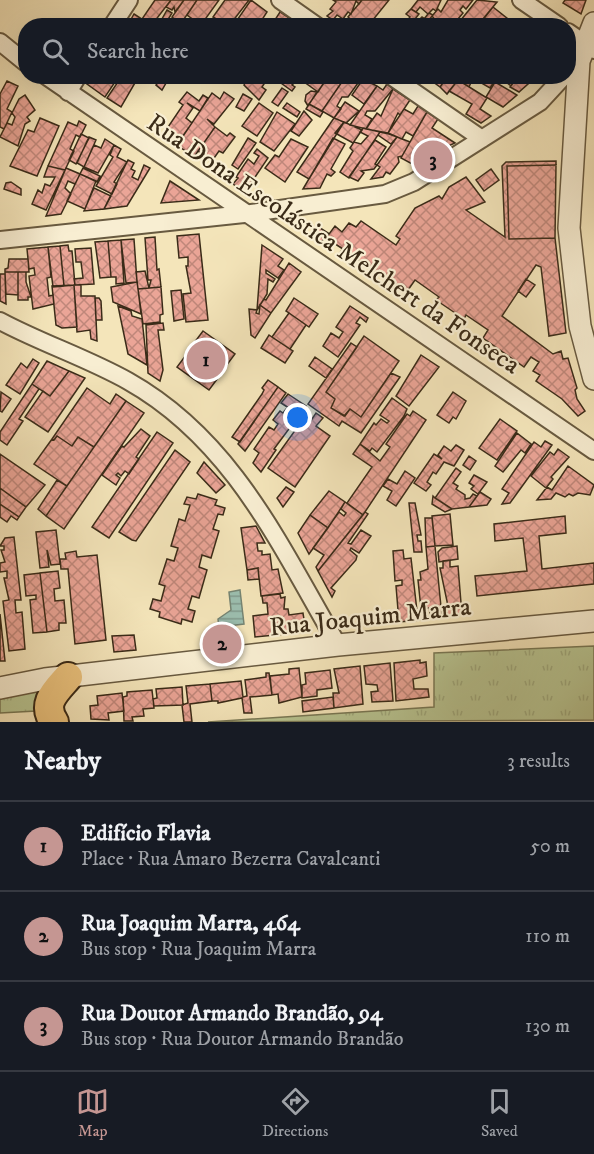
<!DOCTYPE html>
<meta charset="utf-8">
<style>
body{margin:0;font-family:"IM FELL DW Pica",serif;background:#20242c;color:#f1f3f6}
.you{position:absolute;left:298px;top:418px;width:21px;height:21px;margin:-15px;border:4px solid #fff;border-radius:50%;background:#1a73e8;box-shadow:0 0 0 9px #1a73e833}
.badge{display:grid;place-items:center;width:39px;height:39px;border-radius:50%;background:#c59692;color:#111;font-size:20px;font-weight:700}
.pin{position:absolute;translate:-50% -50%;border:3px solid #fff;box-shadow:0 2px 6px #0006}
.list{margin:0;padding:0;list-style:none}
h2{display:flex;justify-content:space-between;align-items:center;height:78px;margin:0;padding:0 24px;font-size:26px}
h2 small{font-size:20px;font-weight:400;color:#9ea1a6}
.list li{display:grid;grid-template-columns:39px 1fr auto;gap:18px;align-items:center;box-sizing:border-box;height:90px;padding:0 24px;border-top:2px solid #363941}
.list b{display:block;font-size:22px;white-space:nowrap}
.list p{margin:0;font-size:20px;white-space:nowrap;color:#9ea1a6}
.list em{font-size:20px;font-style:normal;color:#9ea1a6}
.icon{flex:none;width:33px;height:33px;fill:none;stroke:currentColor;stroke-width:2;stroke-linecap:round;stroke-linejoin:round}
.map{position:relative;flex:none;width:594px;height:722px;overflow:hidden}
.search{position:absolute;background:#171b24;box-shadow:0 6px 24px #0002;left:18px;right:18px;top:18px;height:66px;display:flex;align-items:center;gap:15px;box-sizing:border-box;padding:0 21px;border-radius:24px;color:#9ea1a6;font-size:22px}
.sheet{height:348px;background:#171b24}
nav{display:flex;justify-content:space-around;align-items:center;box-sizing:border-box;height:84px;border-top:2px solid #363941;background:#171b24;font-size:16px;color:#9ea1a6}
nav a{display:grid;justify-items:center;gap:3px}
nav .on{color:#c59692}
.map>svg:first-child{display:block}
.grass{fill:url(#grass-tufts);stroke:#797855;stroke-width:1.5}
.water{fill:url(#water-rules);stroke:#758473;stroke-width:1.5}
.building{fill:url(#building-cross-hatch);stroke:#3a2b18;stroke-width:1.5}
.lines{fill:none;stroke-linecap:round;stroke-linejoin:round}
.minor-casing{stroke:#685a40;stroke-width:20}
.tertiary-casing{stroke:#685a40;stroke-width:24}
.trunk-casing{stroke:#3a2b18;stroke-width:32}
.minor{stroke:#f8eed2;stroke-width:16}
.tertiary{stroke:#f8eed2;stroke-width:21}
.trunk{stroke:#eac27d;stroke-width:28}
.labels{text-anchor:middle;stroke-width:4.5;stroke-linejoin:round;paint-order:stroke}
.street-label{font-size:26px;fill:#3a2b18;stroke:#f8eed2}
</style>
<div class="map">
<svg width="594" height="722" viewBox="0 0 594 722">
<defs>
<pattern id="grass-tufts" width="24" height="20" patternUnits="userSpaceOnUse" patternTransform="scale(1.5)"><rect width="24" height="20" fill="#b8c592"/><path d="M3 7l-1-3M5 7V3M7 7l1-3M15 17l-1-3M17 17v-4M19 17l1-3" fill="none" stroke="#9fa97d"/></pattern>
<pattern id="water-rules" width="6" height="5" patternUnits="userSpaceOnUse" patternTransform="scale(1.5)"><rect width="6" height="5" fill="#9cbfb0"/><path d="M0 2.5h6" fill="none" stroke="#809b8e"/></pattern>
<pattern id="building-cross-hatch" width="8" height="8" patternUnits="userSpaceOnUse" patternTransform="scale(1.5)"><rect width="8" height="8" fill="#eba597"/><path d="M0 0l8 8M0 8l8-8" fill="none" stroke="#bf877a"/></pattern>
</defs>
<rect width="100%" height="100%" fill="#f4e5ba"/>
<filter id="stains"><feTurbulence type="fractalNoise" baseFrequency=".00333" numOctaves="4"/><feColorMatrix values="0 0 0 0 .2 0 0 0 0 .09 0 0 0 0 .02 0 0 0 .5 -.17"/></filter>
<radialGradient id="worn" r=".72"><stop offset=".6" stop-color="#630" stop-opacity="0"/><stop offset="1" stop-color="#630" stop-opacity=".3"/></radialGradient>
<path class="grass" d="M594,646V720L208,722L434,707V653Z
M37,690L39,691L36,711L0,713V695Z"/>
<path class="water" d="M240,590L244,624L219,627L218,619L231,610L229,592Z"/>
<path class="building" d="M155,0H171L151,26L142,19Z
M171,0H184L175,12L174,7L172,10L166,7Z
M184,0H197L182,22H178L172,17Z
M197,0H219L201,25L187,15Z
M225,0H249L229,26H205L208,21L214,25L218,20L213,17Z
M251,0L267,12L258,26H233Z
M333,0H362L359,4L356,1L351,14L348,12L343,19L337,15L333,20L327,16L333,11L330,9L336,2Z
M362,0H389L368,26H359L348,17Z
M418,0H441L436,11L433,9L429,13L433,15L428,21L424,19L428,14L420,7L416,12L411,9Z
M448,0H473L466,9L463,6L460,10L463,13L452,26H440L432,16L438,9L441,12Z
M477,0L497,2L478,25L456,26Z
M565,0H586L581,14L563,3Z
M493,7L508,19L503,26H478Z
M411,9L419,14L415,19L417,22L422,17L428,21L424,26H411L406,22L410,17L406,14Z
M167,10L172,13L164,26H158Z
M280,12L289,18L284,26H271Z
M134,14L142,19L151,26H133L129,23Z
M92,76L105,82L108,76L117,79L105,97L87,84Z
M119,76H139L121,107L107,98L120,79Z
M159,76H170L162,90L156,85L161,78Z
M249,76H259L266,81L262,87L266,90L259,100L244,85Z
M275,76H302L292,85L295,87L292,91L274,78Z
M302,76H328L318,92L300,79Z
M332,76H346L322,111L309,104L326,80L329,82Z
M346,76H363L348,97H342L337,106L341,109L334,118L322,111Z
M436,76H448L440,87L432,81Z
M448,76H461L447,94L440,87Z
M461,76H493L496,79L490,88L473,78L469,87L458,80Z
M499,76H516L517,78L511,86Z
M518,76H537L519,92L510,87Z
M363,79L377,86L364,104L352,95Z
M458,80L487,98L480,109L491,116L481,123L466,114L472,104L449,91Z
M7,81L18,86L7,109L12,112L4,129L0,127V94Z
M495,82L517,95L503,107L486,97Z
M387,84L393,89L375,111H367L365,115L372,119L366,129L350,125L377,86L383,90Z
M282,88L288,92L278,106L272,102Z
M393,89L410,100L400,115L398,113L388,133L366,129L377,113L381,116Z
M311,91L317,92L308,106L305,101L306,95Z
M187,92L199,101L203,95L208,98L200,111L187,103L193,108L186,118L192,123L180,140L166,130L183,105L179,102Z
M224,92L234,99L214,124L207,119L215,127L194,157L177,145L212,93L220,99Z
M243,94L252,99L244,111L236,107Z
M25,95L35,110L27,117L30,121L25,124L18,146L0,137L7,123L12,125L15,117L12,113L19,99Z
M345,102L359,111L346,123L334,118Z
M259,103L273,113L257,136L242,126Z
M287,103L300,112L297,117L283,108Z
M309,104L323,112L320,117L306,109Z
M418,106L427,112L413,136L406,132L402,139L388,133L404,109L413,114Z
M304,111L312,120L299,136L291,131Z
M277,112L295,124L274,151L260,142Z
M427,112L438,119L432,128L455,143L444,148L432,141L421,162L414,165L401,158Z
M40,118L59,126L37,176L10,166L28,130L34,132Z
M334,118L344,122L309,179L297,172Z
M79,121L86,125L80,137L76,135L70,149L74,151L65,170L48,166L68,122L77,126Z
M344,122L362,130L353,143L335,133Z
M215,127L227,136L230,133L235,137L223,153L219,151L212,161L198,151Z
M363,128L380,132L349,178L340,172L353,151L350,148L354,142L361,144L368,136L360,132Z
M380,132L389,134L397,137L391,144L378,135Z
M81,134L89,138L76,164L69,160Z
M89,137L96,140L84,167L77,163Z
M397,137L410,142L402,156L398,157L399,162L390,174L386,172L383,177L371,179L380,167L377,165Z
M248,138L256,143L238,169L232,165Z
M333,138L345,144L331,169L335,172L331,176L327,174L320,188L303,189Z
M105,139L114,145L98,173L84,167L94,145L101,148Z
M291,139L308,147L285,182L265,168L275,155L279,157Z
M375,140L386,147L375,164L377,165L374,169L361,171L364,173L358,181L349,177Z
M114,145L121,149L117,157L127,162L114,182L117,184L112,194L96,186L113,157L110,155Z
M257,149L268,158L249,186L243,182L239,188L233,184L238,178L236,177L248,159L254,164L259,156L254,153Z
M128,160L134,163L131,169L135,171L132,177L138,180L144,165L150,168L127,206L104,209Z
M556,161V165L507,166L509,239L555,238L566,333L549,336L541,267L536,265L502,316L553,354L561,351L563,359L568,358L577,388L575,390L577,399L585,411L578,416L562,399L536,381L540,375L533,371L539,362L531,357L524,367L483,338L488,330L466,315L464,319L436,300L439,297L415,280L406,293L348,253L344,259L338,255L343,249L326,238L335,226L342,232L349,223L356,227L361,221L396,245L400,239L396,236L415,208L439,196L442,199L449,187L466,177L485,202L466,210L505,237L502,166L506,162Z
M556,165L555,238L509,239L507,166Z
M48,166L65,170L46,210L32,204L38,190L42,193L45,184L50,186L53,181L55,177H44Z
M66,168L80,174L75,184L68,181L65,188L71,194L61,214L46,216Z
M83,168L100,176L97,182L80,174Z
M491,169L499,180L484,191L476,180Z
M80,174L96,181L85,209L67,201Z
M170,181L199,200L161,203Z
M11,182L21,189V195L4,189L6,183Z
M94,188L111,196L104,209L84,211Z
M317,226L328,233L322,241L327,245L326,247L310,237Z
M199,234L208,320L186,322L183,294L191,293L186,266H188V257L179,258L177,236Z
M155,237L157,270L159,269L161,287L149,288L151,280H148L145,238Z
M134,239L137,282L126,283L121,240Z
M121,240L124,283L116,284V277H111L108,241Z
M108,241L111,277L100,278L95,242Z
M68,245L69,251H72L75,285L64,286L60,246Z
M262,245L283,259L278,266L284,270L278,278L266,270V273L275,279L273,282L268,279L267,294L257,310Z
M60,246L64,286L53,287L48,247Z
M48,247L51,277L47,278L49,296L53,295L54,304L33,309L29,276L35,275L34,268L29,269L27,249Z
M91,248L94,284L75,285L74,279L83,278L81,262H76L75,249Z
M9,259H28L29,272H5V269L8,268Z
M289,263L301,272L271,313L260,305L264,299L266,300Z
M145,271L149,288L138,289L136,272Z
M5,272H18V295L6,294Z
M18,272H26V282L31,297H28V300H18Z
M0,274H5L6,304L0,301Z
M526,279L535,285L526,297L518,291Z
M137,282L138,289L141,314L113,302L111,287Z
M74,285L77,327L62,328L56,325L52,286Z
M74,285H81V296H95L97,341L91,339L90,330L77,332Z
M161,287L163,314L160,315V322L143,324L138,289Z
M181,290L184,319L174,321L171,291Z
M95,298H99L101,301L102,320H96Z
M294,298L318,314L309,327L306,325L290,349L293,351L285,363L261,348L269,335L272,337L289,313L286,311Z
M260,305L271,313L255,338L251,335L249,309L257,310L256,313L259,314Z
M118,306L131,311L132,316L142,319L147,365L128,354Z
M350,306L368,318L366,322L360,317L356,323L360,325L338,357L323,346L331,333L339,338L343,332L336,327Z
M289,313L306,325L290,349L272,337Z
M163,323L164,330H158L163,370L160,381L148,373L146,325Z
M203,331L235,354L226,366L221,363L213,374L218,378L209,390L177,367L186,355L195,357L199,351L196,350L199,346L194,343Z
M364,336L399,361L361,417L350,409L344,416L331,408L335,399L326,392Z
M351,343L357,347L326,392L335,399L331,408L345,416L350,409L361,417L391,373L400,377L361,433L342,421L339,426L308,404Z
M421,355L439,367L409,406L396,396Z
M315,357L332,369L326,378L309,366Z
M33,359L39,363L20,394L6,385L21,363L27,368Z
M47,361L69,371L50,396L32,384Z
M69,371L85,378L48,432L25,417L43,391L50,396Z
M268,380L278,387L240,442L232,437L262,394L264,390L262,388Z
M32,384L39,389L19,419L23,421L7,445L0,440V432Z
M278,387L286,393L245,451L238,444Z
M87,388L110,404L116,394L126,401L94,447L78,437L72,446L57,436L54,440L52,439Z
M1,392L11,399L2,412L0,411Z
M453,392L466,401L456,419L453,417L449,423L437,415Z
M288,394L306,406L274,449L276,450L261,472L253,463L259,453L254,449L269,427L274,430L278,424L273,420L280,411L283,413L286,409L292,410L281,403Z
M392,398L407,409L404,416L377,452L372,448L370,451L360,444L374,423L376,425L381,419L387,423L389,421L380,415Z
M126,401L144,413L64,529L46,516Z
M413,411L426,420L363,515L347,503L372,467L353,454L360,444L380,461L390,447L386,444L407,414L410,416Z
M316,413L323,418L316,426L330,436L295,487L268,468L304,418L310,422Z
M500,419L517,431L497,460L479,448Z
M141,429L150,436L136,457L139,459L129,474L125,471L121,476L118,473L116,475L120,478L116,485L102,475L122,446L124,447Z
M157,432L173,443L109,538L92,527Z
M517,433L531,444L525,453L521,450L503,472L495,466Z
M57,436L72,446L78,437L94,447L67,486L34,464L52,439L54,440Z
M545,441L552,445L510,503L502,504L509,493L502,489L534,442L541,447Z
M456,445L464,450L454,466L444,462L436,474L433,472L427,482L431,485L426,491L414,483L434,454L442,459L438,455L444,446L451,451Z
M558,449L569,457L551,477L553,479L546,488L531,476L550,452L554,455Z
M175,450L190,462L136,541L132,540L119,532Z
M0,454L45,485L26,507L0,488Z
M469,456L476,461L470,470L463,465Z
M204,462L225,485L216,493L197,473Z
M568,466L594,485L590,495L578,493L573,496L569,494L565,497L556,493L551,499L537,500L547,487L552,490Z
M456,468L461,472L453,483L458,486L456,489L465,495V499L470,498L473,494L477,496L469,507L452,509L435,498Z
M405,471L415,478L396,506L387,500L392,491L383,486L388,479L397,484Z
M474,475L487,482L478,494L471,489L474,486L469,483Z
M57,480L67,486L46,516L38,509Z
M286,487L294,492L283,507L277,498Z
M0,488L26,507L19,517L0,504Z
M329,491L345,502L328,528L310,515Z
M480,492L491,499L487,505L469,507Z
M198,494L217,500L215,505L225,508L223,515L218,514L213,529L219,531L211,558L202,555L199,567L207,570L199,598L192,596L188,609L195,611L192,622L182,619L181,624L159,617L160,612L150,609L153,599L161,601L165,586L159,584L167,559L174,561L178,548L171,546L179,519L185,521L190,505L184,504L187,497L196,499Z
M433,496L435,498L452,509L445,512L432,504Z
M345,502L363,515L318,571L316,567L324,555L313,548L339,512L344,516L346,513L341,509Z
M409,503H415L421,535H417L418,541H421L422,552H414Z
M0,504L19,517L17,520L11,516L7,522L0,517Z
M365,512L368,514L348,543L351,544L361,530L371,536L359,553L351,548L350,550L357,556L356,560L331,588L335,591L332,597L318,571Z
M450,514L453,545L435,546L432,516Z
M310,515L328,528L309,554L298,533Z
M565,516L566,533L539,536L542,569L594,563V584L477,596L475,576L527,571L523,538L495,541L494,524Z
M425,518H432L435,546L426,547Z
M256,526L265,543H257L258,551H262V555L270,554L272,570L278,569L283,593L261,596L258,568L247,570L241,528Z
M56,530L60,564L51,565L47,550L49,567L40,568L36,532Z
M14,537L21,600H15L16,613L22,612L25,649L9,651L3,601L9,600L4,578H7V571L0,572V563L5,562L1,550H4V546H0L5,538Z
M435,546L442,617L431,618L429,608L421,609L418,580H421L420,572L428,569L426,547Z
M457,546L458,559L439,562L438,552L442,548Z
M403,550L404,559L411,558L417,611L420,610L421,620L399,622L396,586L402,585V580L395,581L393,551Z
M76,551L77,557L97,555L106,640L75,644L68,569H61L60,559H66L65,553Z
M450,560V567L458,566L462,615L446,617L448,606L440,568H443V561Z
M258,568L259,579L248,580L247,570Z
M58,571L60,588L54,589L55,601L64,600L66,623H59V630L47,632L40,573Z
M40,573L47,632L33,633L30,600L36,599V595L26,596L24,575Z
M280,594L281,598L285,597L284,609H288L289,615L303,613L306,632L255,637L253,616L268,614L267,603H263L262,596Z
M0,614L5,661H0Z
M134,635L136,650L114,652L112,636Z
M420,660V663L426,662L427,676L413,679L414,689H428L429,697L396,701L394,663Z
M390,663L393,701L372,702L371,692L378,691L377,685L366,684L364,666Z
M360,666L363,704L334,708L333,693H339L334,669Z
M299,668L302,697L279,703L278,694L272,695L270,676L289,674V669Z
M330,670L332,688L317,690V696L302,698V685L306,684L305,673Z
M266,673H269L272,695L250,697L252,713H244L242,698L218,703V701H212L210,684L241,681L243,697L247,696L245,680L266,677Z
M210,684L212,701L190,704L192,722H184L182,705L188,703L186,686Z
M182,687L183,705L154,706L153,699L157,698L156,689Z
M152,690L154,708L143,709L144,716L132,717L133,721H124L123,697L127,696V692Z
M122,693L124,711L108,713L109,720L91,719L90,706L98,705L97,696Z
M333,697L334,708L303,712L302,701Z"/>
<g class="lines">
<defs>
<path id="minor" d="M280,0L317,26
M521,0L559,26
M112,26L129,0
M568,32L594,50
M0,42L26,63
M46,76L594,451
M391,76L482,139
M68,92L78,76
M0,240L244,214L385,194L414,182L540,102L564,76
M0,321C41,343 87,358 128,381C233,440 280,546 338,645"/>
<path id="tertiary" d="M594,23L579,61L569,228L580,326L594,379
M0,688L45,679L338,645L594,621"/>
<path id="trunk" d="M54,722C41,703 56,691 68,677"/>
</defs>
<use href="#minor" class="minor-casing"/>
<use href="#tertiary" class="tertiary-casing"/>
<use href="#trunk" class="trunk-casing"/>
<use href="#minor" class="minor"/>
<use href="#tertiary" class="tertiary"/>
<use href="#trunk" class="trunk"/>
</g>
<g class="labels">
<g class="street-label">
<text transform="translate(334 243) rotate(34)" y="9">Rua Dona Escolástica Melchert da Fonseca</text>
<text transform="translate(370 616) rotate(-6)" y="9">Rua Joaquim Marra</text>
</g>
</g>
<rect width="100%" height="100%" filter="url(#stains)"/>
<rect width="100%" height="100%" fill="url(#worn)"/>
</svg>
<div class="you"></div>
<div class="pin badge" style="left:206px;top:360px">1</div>
<div class="pin badge" style="left:222px;top:644px">2</div>
<div class="pin badge" style="left:433px;top:160px">3</div>
<div class="search"><svg class="icon" aria-label="search" viewBox="0 0 24 24"><circle cx="10" cy="10" r="6"/><path d="M15 15l6 6"/></svg>Search here</div>
</div>
<section class="sheet">
<h2>Nearby<small>3 results</small></h2>
<ul class="list">
<li><span class="badge">1</span><div><b>Edifício Flavia</b><p>Place · Rua Amaro Bezerra Cavalcanti</p></div><em>50 m</em></li>
<li><span class="badge">2</span><div><b>Rua Joaquim Marra, 464</b><p>Bus stop · Rua Joaquim Marra</p></div><em>110 m</em></li>
<li><span class="badge">3</span><div><b>Rua Doutor Armando Brandão, 94</b><p>Bus stop · Rua Doutor Armando Brandão</p></div><em>130 m</em></li>
</ul>
</section>
<nav>
<a class="on"><svg class="icon" aria-label="map" viewBox="0 0 24 24"><path d="M3 6l6-2 6 2 6-2v14l-6 2-6-2-6 2zM9 4v14M15 6v14"/></svg>Map</a>
<a><svg class="icon" aria-label="directions" viewBox="0 0 24 24"><path d="M12 3l9 9-9 9-9-9zM9 14v-3h6M13 9l2 2-2 2"/></svg>Directions</a>
<a><svg class="icon" aria-label="saved" viewBox="0 0 24 24"><path d="M7 4h10v16l-5-4-5 4z"/></svg>Saved</a>
</nav>
